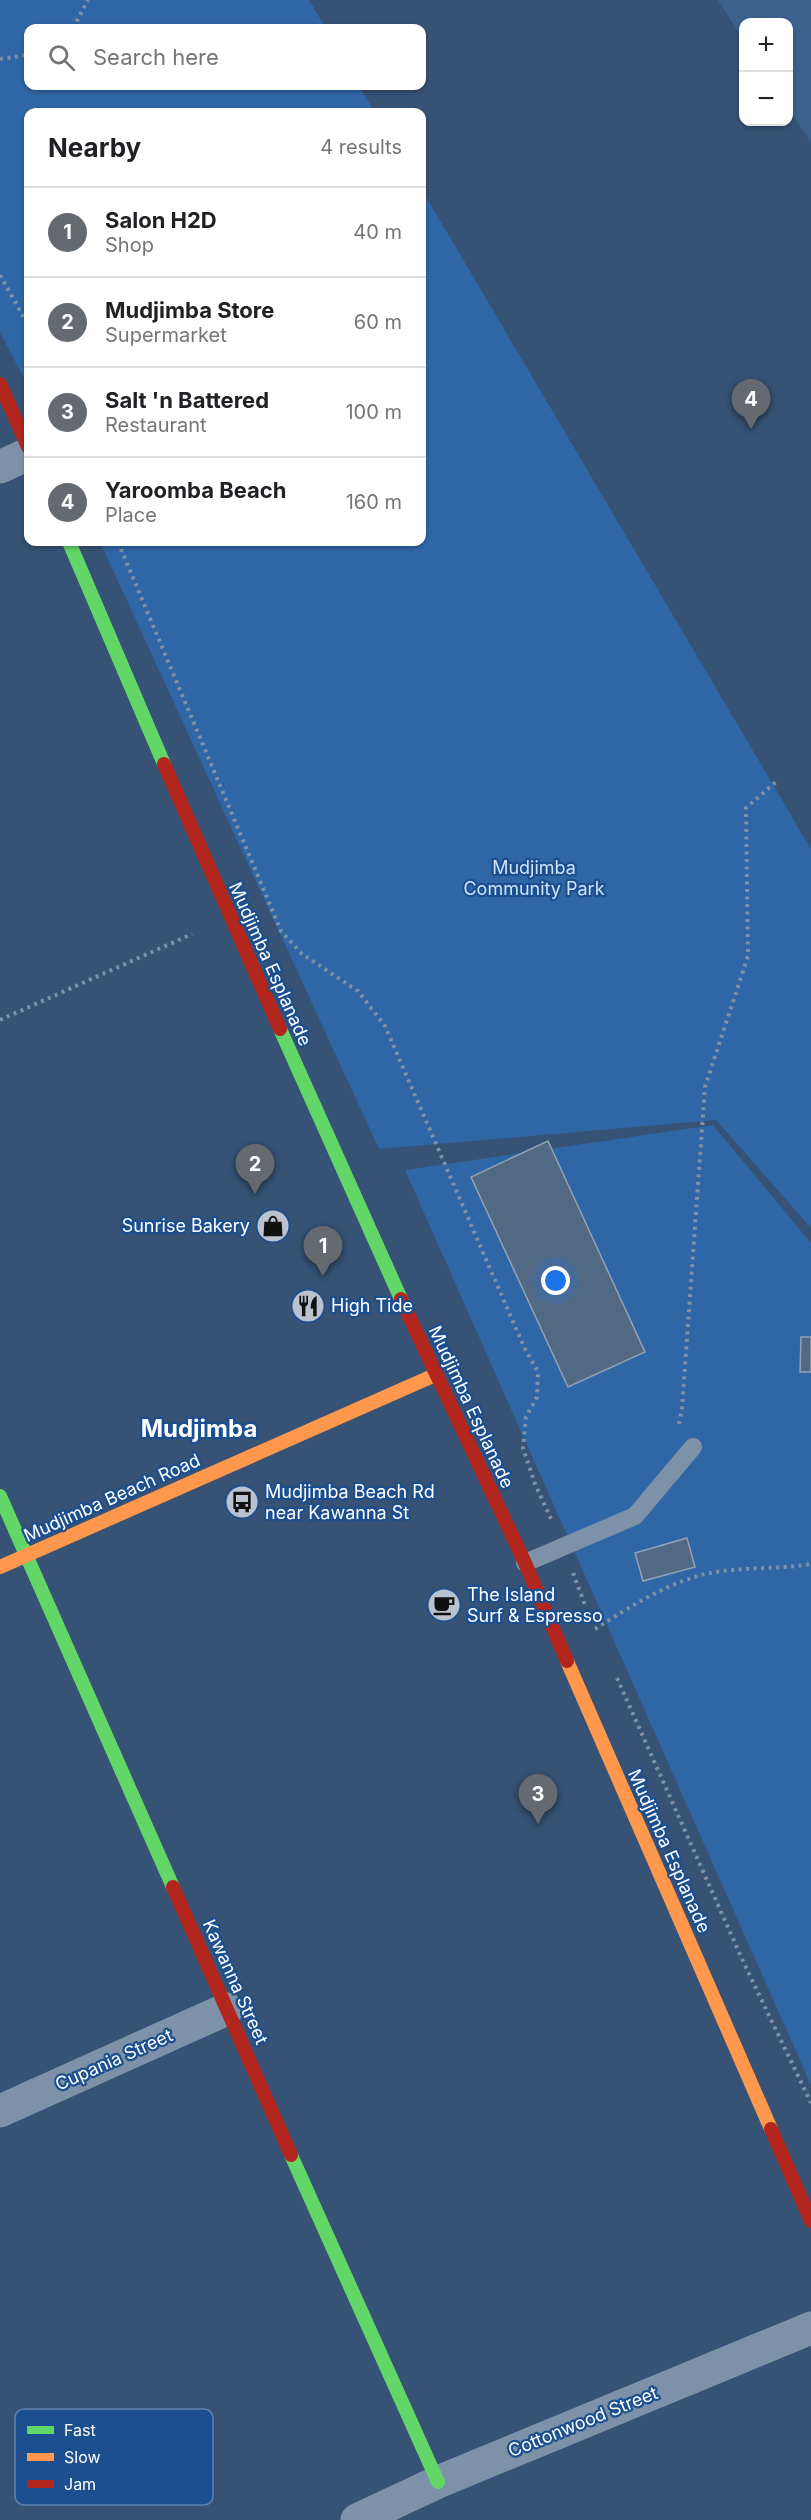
<!DOCTYPE html>
<meta charset="utf-8">
<style>
body{margin:0;font-family:Inter,sans-serif;background:#f2f2f2;color:#202124}
.controls{position:absolute;right:18px;top:18px;display:grid;overflow:hidden;border-radius:12px;box-shadow:0 2px 4px #0004}
.controls button{width:54px;height:54px;display:grid;place-items:center;padding:0;border:0;border-bottom:2px solid #e0e0e0;background:#fff;color:#202124;font:30px sans-serif}
.you{position:absolute;left:556px;top:1281px;width:21px;height:21px;margin:-15px;border:4px solid #fff;border-radius:50%;background:#1a73e8;box-shadow:0 0 0 9px #1a73e833}
.badge{display:grid;place-items:center;width:39px;height:39px;border-radius:50%;background:#656970;color:#fff;font-size:20px;font-weight:700}
.pin{position:absolute;translate:-50% -50px;filter:drop-shadow(0 2px 3px #0008)}
.pin::after{content:'';position:absolute;top:32px;width:21px;height:18px;background:inherit;clip-path:polygon(0 0,100% 0,50% 100%)}
.list{margin:0;padding:0;list-style:none}
h2{display:flex;justify-content:space-between;align-items:center;height:78px;margin:0;padding:0 24px;font-size:26px}
h2 small{font-size:20px;font-weight:400;color:#757577}
.list li{display:grid;grid-template-columns:39px 1fr auto;gap:18px;align-items:center;box-sizing:border-box;height:90px;padding:0 24px;border-top:2px solid #e0e0e0}
.list b{display:block;font-size:22px;white-space:nowrap}
.list p{margin:0;font-size:20px;white-space:nowrap;color:#757577}
.list em{font-size:20px;font-style:normal;color:#757577}
.icon{flex:none;width:33px;height:33px;fill:none;stroke:currentColor;stroke-width:2;stroke-linecap:round;stroke-linejoin:round}
.map{position:relative;flex:none;width:811px;height:2520px;overflow:hidden}
.search{position:absolute;background:#fff;box-shadow:0 2px 4px #0004;left:24px;top:24px;width:402px;height:66px;display:flex;align-items:center;gap:15px;box-sizing:border-box;padding:0 21px;border-radius:12px;color:#757577;font-size:22px}
.panel{position:absolute;background:#fff;box-shadow:0 2px 4px #0004;left:24px;top:108px;width:402px;height:438px;border-radius:12px}
.map>svg:first-child{display:block}
.green{fill:#2f66a5}
.water{fill:#3b618d}
.building{fill:#526984;stroke:#92a2b6;stroke-width:1.5}
.lines{fill:none;stroke-linecap:round;stroke-linejoin:round}
.path{stroke:#7d92a8;stroke-width:4;stroke-dasharray:3 4.5;stroke-linecap:butt}
.lane{stroke:#7d92a8;stroke-width:18}
.street{stroke:#7d92a8;stroke-width:33}
.fast{stroke:#63d668;stroke-width:14}
.slow{stroke:#ff974d;stroke-width:14}
.jam{stroke:#b3261e;stroke-width:14}
.labels{text-anchor:middle;stroke-width:4.5;stroke-linejoin:round;paint-order:stroke}
.park-label{font-size:18px;fill:#cfe3fa;stroke:#1b4f8f}
.street-label{font-size:18px;fill:#fff;stroke:#1b4f8f}
.poi-label{font-size:18px;fill:#fff;stroke:#1b4f8f;text-anchor:start}
.district-label{font-size:24px;font-weight:bold;fill:#fff;stroke:#1b4f8f}
.key{fill:#1b4f8f;stroke:#5f84b1;stroke-width:1.5}
.key-label{font-size:16px;fill:#fff}
</style>
<div class="map">
<svg width="811" height="2520" viewBox="0 0 811 2520">
<rect width="100%" height="100%" fill="#365274"/>
<path class="green" d="M0,0H309L326,28H28V86H359L375,112H28V386L0,332Z
M422,190L811,849V1228L716,1120L379,1149L100,542H422Z
M713,1125L811,1243V2085L405,1170Z"/>
<path class="water" d="M718,0H811V143L789,109L788,22H744L743,40Z"/>
<path class="building" d="M548,1141L645,1352L568,1387L471,1177Z
M801,1337H811V1372H800Z
M687,1538L695,1567L643,1581L635,1553Z"/>
<g class="lines">
<path class="path" d="M73,28L88,0
M0,59L28,55
M0,275L28,325
M118,542L281,931L302,954L358,991L385,1026L524,1347L538,1372L537,1397L526,1417L523,1448L535,1484L552,1521
M0,1020L192,934
M679,1424L682,1408L705,1087L748,956L746,808L777,781
M573,1573L585,1605
M595,1629C628,1608 662,1586 701,1575C737,1566 775,1570 811,1564
M617,1678L742,1959L811,2103"/>
<path class="lane" d="M525,1563L635,1516L693,1447"/>
<path class="street" d="M0,467L28,454
M0,2111L227,2009
M357,2520L438,2482L811,2328"/>
<path class="fast" d="M69,542L164,764
M280,1029L401,1299
M0,1496L173,1887
M291,2155L438,2482"/>
<path class="slow" d="M0,1567L435,1375
M567,1661L771,2129"/>
<path class="jam" d="M0,384L28,447
M164,764L280,1029
M401,1299L525,1563L567,1661
M173,1887L291,2155
M771,2129L811,2221"/>
</g>
<defs>
<symbol id="shop-disc" viewBox="-11 -11 22 22"><circle r="9.5" fill="#b9c2ce" stroke="#1b4f8f"/><path d="M-5-2.5h2.3a2.7 3.5 0 0 1 5.4 0H5L5.5 6h-11ZM-1.5-2.5h3a1.5 2.3 0 0 0-3 0Z" fill="#111"/></symbol>
<symbol id="restaurant-disc" viewBox="-11 -11 22 22"><circle r="9.5" fill="#b9c2ce" stroke="#1b4f8f"/><path d="M-5-6h1v4h1v-4h1v4h1v-4h1v5L-1.5 .5V6h-2V.5L-5-1ZM5-6V6H3V1.5H1.5Q1.5-4 5-6Z" fill="#111"/></symbol>
<symbol id="bus-disc" viewBox="-11 -11 22 22"><circle r="9.5" fill="#b9c2ce" stroke="#1b4f8f"/><path d="M-5-6H5V4H4V6H2V4H-2V6H-4V4H-5ZM-3.5-4V0h7V-4ZM-3.5 1.2v1.5H-2V1.2ZM2 1.2v1.5H3.5V1.2Z" fill="#111"/></symbol>
<symbol id="cafe-disc" viewBox="-11 -11 22 22"><circle r="9.5" fill="#b9c2ce" stroke="#1b4f8f"/><path d="M-5.5-4.5H6V0H3Q3 3.5 0 3.5H-2.5Q-5.5 3.5-5.5 0ZM3-3.2v2h1.7v-2ZM-6 4.5H4V6H-6Z" fill="#111"/></symbol>
</defs>
<g fill-rule="evenodd">
<use href="#shop-disc" x="254" y="1207" width="38" height="38"/>
<use href="#restaurant-disc" x="289" y="1287" width="38" height="38"/>
<use href="#bus-disc" x="223" y="1483" width="38" height="38"/>
<use href="#cafe-disc" x="425" y="1586" width="38" height="38"/>
</g>
<g class="labels">
<g class="park-label">
<text x="534" y="874">Mudjimba<tspan x="534" dy="21">Community Park</tspan></text>
</g>
<g class="street-label">
<text transform="translate(270 964) rotate(66)" y="6">Mudjimba Esplanade</text>
<text transform="translate(471 1407) rotate(65)" y="6">Mudjimba Esplanade</text>
<text transform="translate(112 1498) rotate(-24)" y="6">Mudjimba Beach Road</text>
<text transform="translate(669 1851) rotate(66)" y="6">Mudjimba Esplanade</text>
<text transform="translate(235 1982) rotate(66)" y="6">Kawanna Street</text>
<text transform="translate(114 2060) rotate(-24)" y="6">Cupania Street</text>
<text transform="translate(583 2422) rotate(-22)" y="6">Cottonwood Street</text>
</g>
<g class="poi-label">
<text x="250" y="1232" text-anchor="end">Sunrise Bakery</text>
<text x="331" y="1312">High Tide</text>
<text x="265" y="1498">Mudjimba Beach Rd<tspan x="265" dy="21">near Kawanna St</tspan></text>
<text x="467" y="1601">The Island<tspan x="467" dy="21">Surf &amp; Espresso</tspan></text>
</g>
<g class="district-label">
<text x="199" y="1437">Mudjimba</text>
</g>
</g>
<rect x="15" y="2409" width="198" height="96" rx="9" class="key"/>
<rect x="27" y="2426" width="27" height="8" fill="#63d668"/>
<rect x="27" y="2453" width="27" height="8" fill="#ff974d"/>
<rect x="27" y="2480" width="27" height="8" fill="#b3261e"/>
<g class="key-label">
<text x="64" y="2436">Fast</text>
<text x="64" y="2463">Slow</text>
<text x="64" y="2490">Jam</text>
</g>
</svg>
<div class="controls">
<button>+</button>
<button>−</button>
</div>
<div class="you"></div>
<div class="pin badge" style="left:323px;top:1276px">1</div>
<div class="pin badge" style="left:255px;top:1194px">2</div>
<div class="pin badge" style="left:538px;top:1824px">3</div>
<div class="pin badge" style="left:751px;top:429px">4</div>
<div class="search"><svg class="icon" aria-label="search" viewBox="0 0 24 24"><circle cx="10" cy="10" r="6"/><path d="M15 15l6 6"/></svg>Search here</div>
<section class="panel">
<h2>Nearby<small>4 results</small></h2>
<ul class="list">
<li><span class="badge">1</span><div><b>Salon H2D</b><p>Shop</p></div><em>40 m</em></li>
<li><span class="badge">2</span><div><b>Mudjimba Store</b><p>Supermarket</p></div><em>60 m</em></li>
<li><span class="badge">3</span><div><b>Salt 'n Battered</b><p>Restaurant</p></div><em>100 m</em></li>
<li><span class="badge">4</span><div><b>Yaroomba Beach</b><p>Place</p></div><em>160 m</em></li>
</ul>
</section>
</div>
